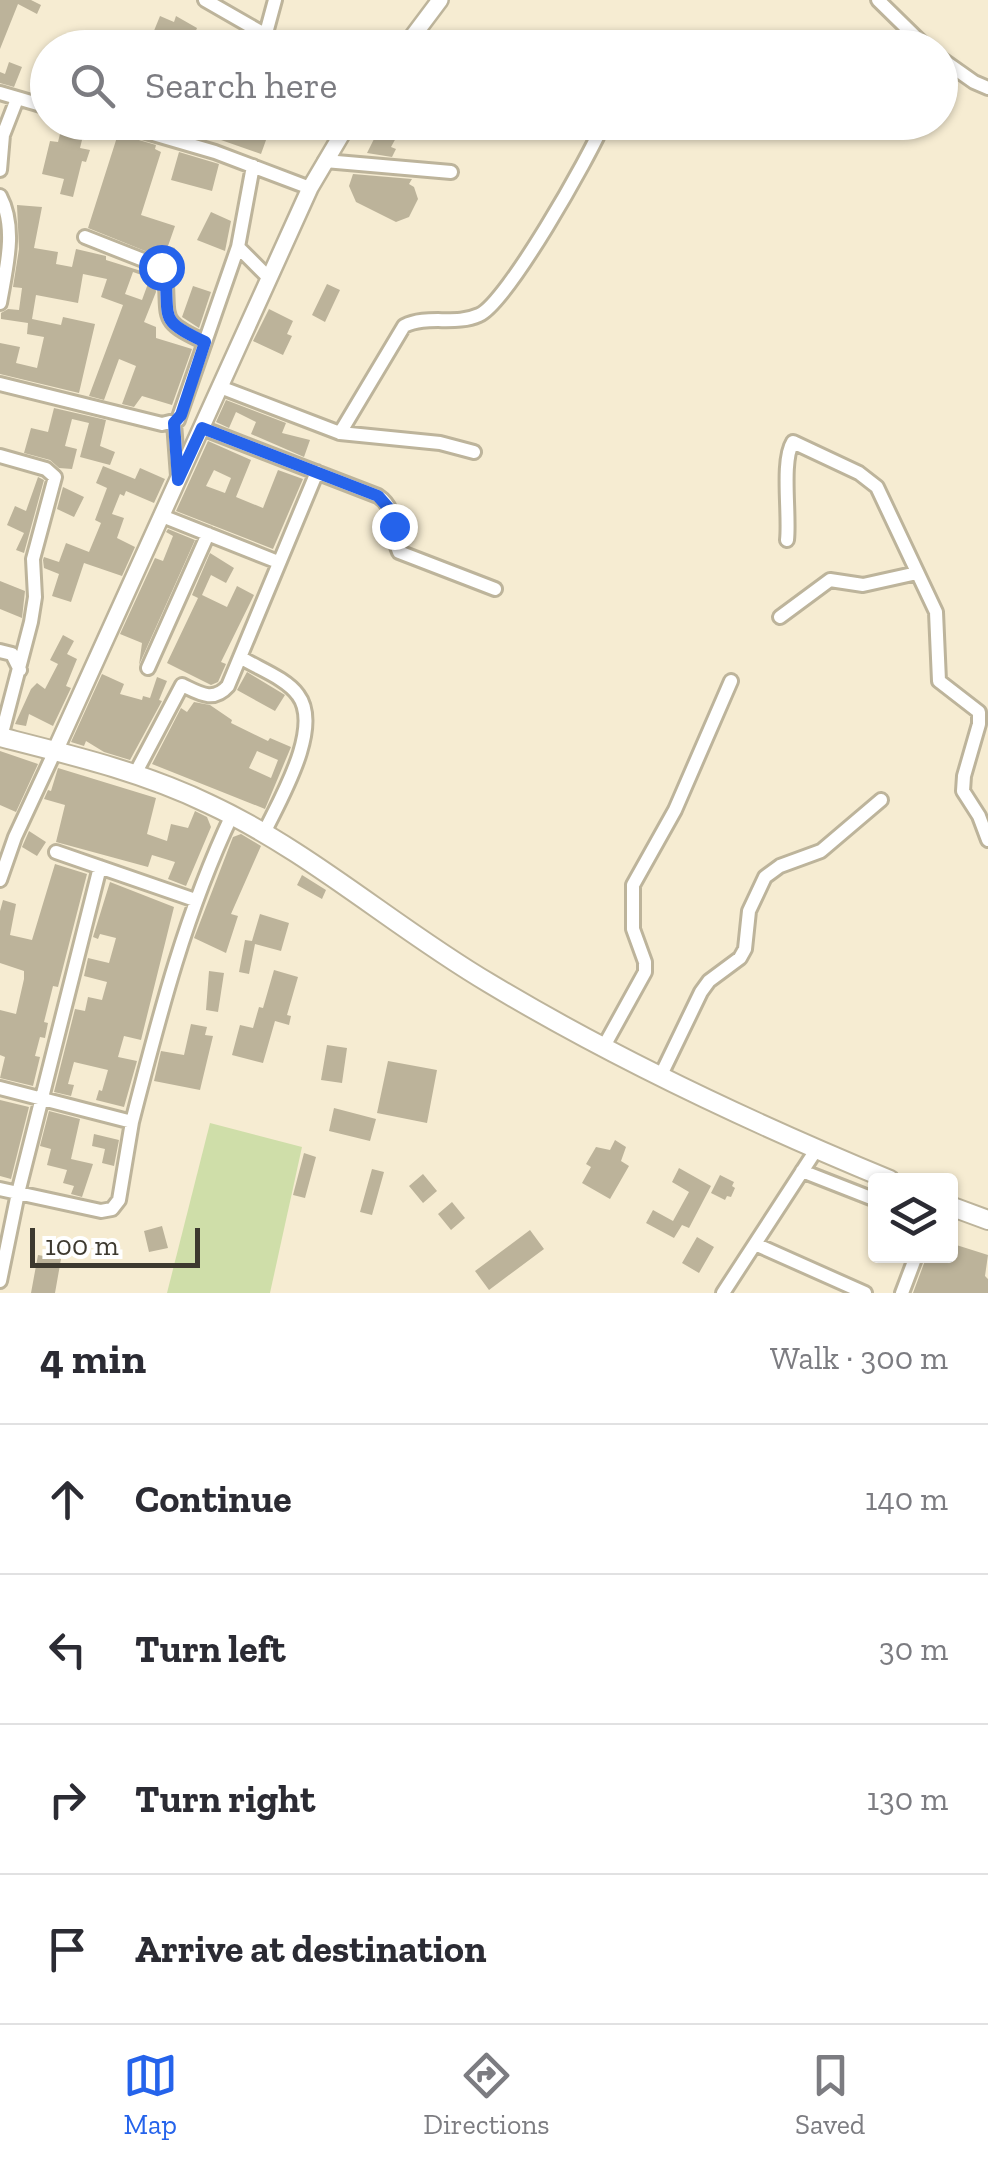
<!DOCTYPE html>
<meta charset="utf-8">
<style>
body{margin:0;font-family:"Zilla Slab",serif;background:#f7f7f7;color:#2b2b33}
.controls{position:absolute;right:30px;bottom:30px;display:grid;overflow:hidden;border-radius:10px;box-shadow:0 2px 8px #0004}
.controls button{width:90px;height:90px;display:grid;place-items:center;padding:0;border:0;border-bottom:2px solid #e1e1e2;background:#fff;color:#2b2b33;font:50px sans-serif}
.scale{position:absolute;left:30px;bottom:25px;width:170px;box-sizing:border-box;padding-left:10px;border:5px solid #3d392f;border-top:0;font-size:28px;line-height:35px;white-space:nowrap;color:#3d392f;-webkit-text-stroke:8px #fff;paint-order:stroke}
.stop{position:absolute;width:30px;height:30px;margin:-22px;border:8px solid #2563eb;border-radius:50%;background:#fff}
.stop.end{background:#2563eb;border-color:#fff;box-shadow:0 2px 10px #0008}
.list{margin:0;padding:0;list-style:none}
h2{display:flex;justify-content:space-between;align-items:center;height:130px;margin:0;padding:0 40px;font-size:42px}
h2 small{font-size:32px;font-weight:400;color:#7c7c81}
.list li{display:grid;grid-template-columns:65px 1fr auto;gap:30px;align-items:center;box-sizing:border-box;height:150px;padding:0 40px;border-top:2px solid #e1e1e2}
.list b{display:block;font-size:38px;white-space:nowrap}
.list em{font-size:32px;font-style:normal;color:#7c7c81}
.icon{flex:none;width:55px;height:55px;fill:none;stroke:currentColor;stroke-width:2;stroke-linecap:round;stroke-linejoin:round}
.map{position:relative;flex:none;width:988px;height:1293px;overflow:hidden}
.search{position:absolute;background:#fff;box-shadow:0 2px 8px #0004;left:30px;right:30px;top:30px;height:110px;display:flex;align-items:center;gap:25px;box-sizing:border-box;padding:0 35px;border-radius:55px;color:#7c7c81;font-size:38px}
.sheet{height:730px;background:#fff}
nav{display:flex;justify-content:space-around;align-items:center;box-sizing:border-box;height:140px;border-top:2px solid #e1e1e2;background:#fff;font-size:28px;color:#7c7c81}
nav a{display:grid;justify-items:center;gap:5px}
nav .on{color:#2563eb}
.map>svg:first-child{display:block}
.green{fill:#cfdea9}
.building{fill:#bcb39a;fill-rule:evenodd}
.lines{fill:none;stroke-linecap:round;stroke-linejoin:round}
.minor-casing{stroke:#bdb49b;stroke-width:18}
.tertiary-casing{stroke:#bdb49b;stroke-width:20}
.secondary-casing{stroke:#bdb49b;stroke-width:22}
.minor{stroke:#fff;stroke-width:12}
.tertiary{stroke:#fff;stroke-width:15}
.secondary{stroke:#fff;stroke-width:18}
.route{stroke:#2563eb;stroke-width:12}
</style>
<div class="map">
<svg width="988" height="1293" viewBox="0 0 988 1293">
<rect width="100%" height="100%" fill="#f6ecd2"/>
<path class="green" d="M210,1123L302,1147L270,1293H167Z"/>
<path class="building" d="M0,0H31L41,5L37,14L18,4L0,49Z
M160,16L174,22L176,16L197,28L189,48H147Z
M9,62L22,67L14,87L0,83V72L5,74Z
M63,122L86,124L80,148L90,150L86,162L82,161L73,197L60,194L64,179L42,174L50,141L58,142Z
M228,122H252L270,129L261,154L221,140Z
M367,122H394L402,127L391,147L396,149L392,157L367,153L379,129Z
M118,134L156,145L155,149L161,152L141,215L175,226L168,246L175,248L170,261L88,228Z
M179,152L219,164L212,191L171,180Z
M353,174L412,179L409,184L414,187L418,199L409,217L396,222L356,202L349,186Z
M17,205L42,207L34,248L58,252L56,264L72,267L76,249L106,256V260L154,275L156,292L144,322L156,327V338L192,349L172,405L142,396L134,407L122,404L136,366L119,359L104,400L89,396L123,305L101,297L107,279L83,274L78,303L36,295L32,319L61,325L63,317L95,324L79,393L0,374V343L20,347L16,363L37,368L44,337L27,334L28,323L1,319V313L8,309L19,310L22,288L13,287L19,249ZM133,272L150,278L142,300L125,294Z
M211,212L231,221L225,251L197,240Z
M327,284L340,290L325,322L312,315Z
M193,286L211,292L199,328L182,317Z
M269,309L293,321L287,334L292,336L283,355L253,341Z
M226,400L286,423L282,433L310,440L304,457L251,434L256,422L236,412L229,428L216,422Z
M54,408L106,420L100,446L115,452L110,465L80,457L89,423L72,419L65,446L77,449L72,469L59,468L50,460L24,453L31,428L48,432Z
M208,441L251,460L236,497L263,508L278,470L303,479L273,549L176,511ZM214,470L231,478L225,493L206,486Z
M103,466L135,479L140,468L165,479L154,503L126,491L124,496L120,494L112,514L124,518L117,538L135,547L131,556L122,576L84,563L71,602L52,596L59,574L44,568L43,560L44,557L59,562L66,543L89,552L101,523L95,520L107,488L96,483Z
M38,477L44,480L24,553L16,550L24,533L7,525L15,506L26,511Z
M63,487L84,497L74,517L57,509Z
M168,529L195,540L139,665L142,643L120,634L155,558L163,561L173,536L166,532Z
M210,553L234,568L226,583L211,575L202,595L227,607L237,586L254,595L221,662L226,664L218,682L211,685L167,663L198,598L192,595Z
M0,581L25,591L22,618L0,609Z
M63,635L74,641L67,654L77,659L66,686L71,688L53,726L29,714L26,726L15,724L31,689L37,683L45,689L58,664L50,660Z
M247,672L285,695L275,711L237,690Z
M102,674L124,684L120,694L142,700L143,696L150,698L157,677L167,681L159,700L162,701L130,760L104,752L86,741L84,746L71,742Z
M194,702L210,705L232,720L231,723L268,741L270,738L291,747L265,809L152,764L181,708L187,712ZM257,751L278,760L271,778L249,768Z
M0,751L38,764L16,812L0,805Z
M58,768L156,798L147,834L167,841L171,824L188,828L195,811L207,817L211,827L186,886L168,879L175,862L152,855L148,867L56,842L65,805L44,799L48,790L51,791Z
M29,831L46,842L37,856L22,847Z
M241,834L261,846L231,914L238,916L226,953L194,938L233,837Z
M55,864L87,874L58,987L53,986L44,1022L48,1023L45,1038L40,1037L35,1056L40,1057L33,1086L0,1078L5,1057L0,1055V1010L16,1014L24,979V971L0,963V911L3,900L16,904L10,935L32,940Z
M302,875L326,890L322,899L297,885Z
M110,882L174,907L141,1040L124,1036L118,1057L137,1061L124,1107L96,1100L99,1090L102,1091L108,1070L74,1062L68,1084L74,1085L71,1096L54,1092L75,1009L85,1011L88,997L102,1000L107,982L84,976L88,958L109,963L116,938L100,934L98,939L93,937Z
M260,914L289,923L281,951L255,944L249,974L239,972L245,940L252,941Z
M274,970L298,977L287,1015L291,1016L289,1025L275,1021L263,1063L232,1055L240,1025L253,1028L259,1007L263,1008Z
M209,971L224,973L218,1012L206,1010Z
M191,1024L207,1027L205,1035L213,1036L200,1090L154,1081L161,1051L184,1055Z
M327,1045L347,1048L342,1083L321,1080Z
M388,1061L437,1070L427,1123L377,1113Z
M0,1100L29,1107L11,1179L0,1176Z
M334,1108L376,1119L370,1141L329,1131Z
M49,1111L80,1119L71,1159L93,1164L82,1197L71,1194L74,1186L63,1183L67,1170L47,1165L51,1149L40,1146Z
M94,1134L119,1140L114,1166L102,1163L105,1149L92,1146Z
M615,1140L626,1147L621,1161L629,1166L610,1199L582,1183L591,1167L586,1164L596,1147L610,1150Z
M304,1153L316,1157L305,1198L293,1195Z
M679,1168L711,1186L689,1228L682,1225L674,1238L646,1223L653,1210L673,1221L689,1192L672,1182Z
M372,1169L384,1172L372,1215L360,1212Z
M423,1174L437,1191L423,1203L409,1186Z
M720,1175L734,1182L732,1186L735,1188L731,1197L727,1196L725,1200L711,1193Z
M452,1202L465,1218L451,1230L438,1214Z
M162,1226L168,1248L149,1252L144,1231Z
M530,1230L544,1249L489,1290L475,1271Z
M697,1237L714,1247L699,1273L682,1263Z
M950,1243L988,1255L985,1276L988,1279V1293H913L926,1258L950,1256Z
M38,1255L61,1259L55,1293H31Z"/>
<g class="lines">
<defs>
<path id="minor" d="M205,0L266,35
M878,0L927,48
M262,48L275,0
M940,58L974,82L988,88
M0,93L48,107
M112,122L215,152L310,188
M309,122L340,135
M325,161L451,172
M0,170L3,135L17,99
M0,196C17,228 6,268 0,303
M85,237L161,267L165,273C170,319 157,320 205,342
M238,247L269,278
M0,384L162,424L178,420L238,247L253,166
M220,387L340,433L440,443L474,452
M174,423L178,476
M202,428L378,496C399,510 390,532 399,552L495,589
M340,433L404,326C427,314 455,326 479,315C507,303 590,156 604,122
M0,456L46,469L55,477L33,559L35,597L31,622L1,737
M162,516L278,562
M787,540C790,515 781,461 793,442L859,473L877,487L936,612L939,681L979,712V724L964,776L963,791L979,816L988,840
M780,617L830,580L863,585L917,573
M0,651L12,654L20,670
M240,657C257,668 286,678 298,695C323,728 279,801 264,833
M148,668L208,534
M135,774L182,685C199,693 213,703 228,686L317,472
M56,852L195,900
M0,880L15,837L55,751
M603,1048L645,972V962L633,929V885L675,810L731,681
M660,1077L701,992L709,981L740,958L745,949L749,911L765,877L780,866L821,851L881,800
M0,1088L132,1122C159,1017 185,914 232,815
M802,1171L876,1200
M0,1189L101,1211L112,1209L119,1200L132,1122
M755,1244L865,1293
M0,1281L18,1193L100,867
M723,1293L816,1150
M902,1293L916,1256"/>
<path id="tertiary" d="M404,48L440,0
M55,751L310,188L349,122"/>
<path id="secondary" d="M0,737C71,755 143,772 209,804C310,851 394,927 489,983C617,1060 752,1123 890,1180
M950,1206L988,1220"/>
</defs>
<use href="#minor" class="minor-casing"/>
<use href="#tertiary" class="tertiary-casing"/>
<use href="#secondary" class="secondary-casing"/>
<use href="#minor" class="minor"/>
<use href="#tertiary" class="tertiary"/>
<use href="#secondary" class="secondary"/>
</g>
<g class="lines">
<path class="route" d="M161,267L165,272C170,319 157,320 205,342L181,415L174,423L178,480L202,428L378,496L392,512L394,526"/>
</g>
</svg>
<div class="controls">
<button><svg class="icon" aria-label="layers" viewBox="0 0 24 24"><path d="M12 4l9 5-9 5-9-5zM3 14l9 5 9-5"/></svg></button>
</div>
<div class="scale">100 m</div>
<div class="stop" style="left:161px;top:267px"></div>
<div class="stop end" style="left:394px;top:526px"></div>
<div class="search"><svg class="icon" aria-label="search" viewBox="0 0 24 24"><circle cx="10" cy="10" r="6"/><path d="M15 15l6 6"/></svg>Search here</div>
</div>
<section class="sheet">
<h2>4 min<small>Walk · 300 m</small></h2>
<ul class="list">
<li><svg class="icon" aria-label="ahead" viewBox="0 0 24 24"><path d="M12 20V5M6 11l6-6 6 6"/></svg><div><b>Continue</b></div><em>140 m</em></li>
<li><svg class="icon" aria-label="left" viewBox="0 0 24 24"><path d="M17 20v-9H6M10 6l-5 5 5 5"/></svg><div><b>Turn left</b></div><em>30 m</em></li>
<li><svg class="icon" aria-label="right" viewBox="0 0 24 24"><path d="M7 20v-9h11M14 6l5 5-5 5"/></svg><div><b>Turn right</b></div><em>130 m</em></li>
<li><svg class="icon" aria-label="arrive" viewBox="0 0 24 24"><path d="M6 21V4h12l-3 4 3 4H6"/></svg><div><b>Arrive at destination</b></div></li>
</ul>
</section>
<nav>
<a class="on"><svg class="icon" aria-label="map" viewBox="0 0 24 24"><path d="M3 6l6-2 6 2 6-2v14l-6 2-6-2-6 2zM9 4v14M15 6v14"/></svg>Map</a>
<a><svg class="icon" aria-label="directions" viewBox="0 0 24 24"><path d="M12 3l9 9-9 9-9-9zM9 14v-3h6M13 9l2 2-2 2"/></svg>Directions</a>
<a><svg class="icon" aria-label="saved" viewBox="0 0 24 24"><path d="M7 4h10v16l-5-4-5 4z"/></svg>Saved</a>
</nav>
